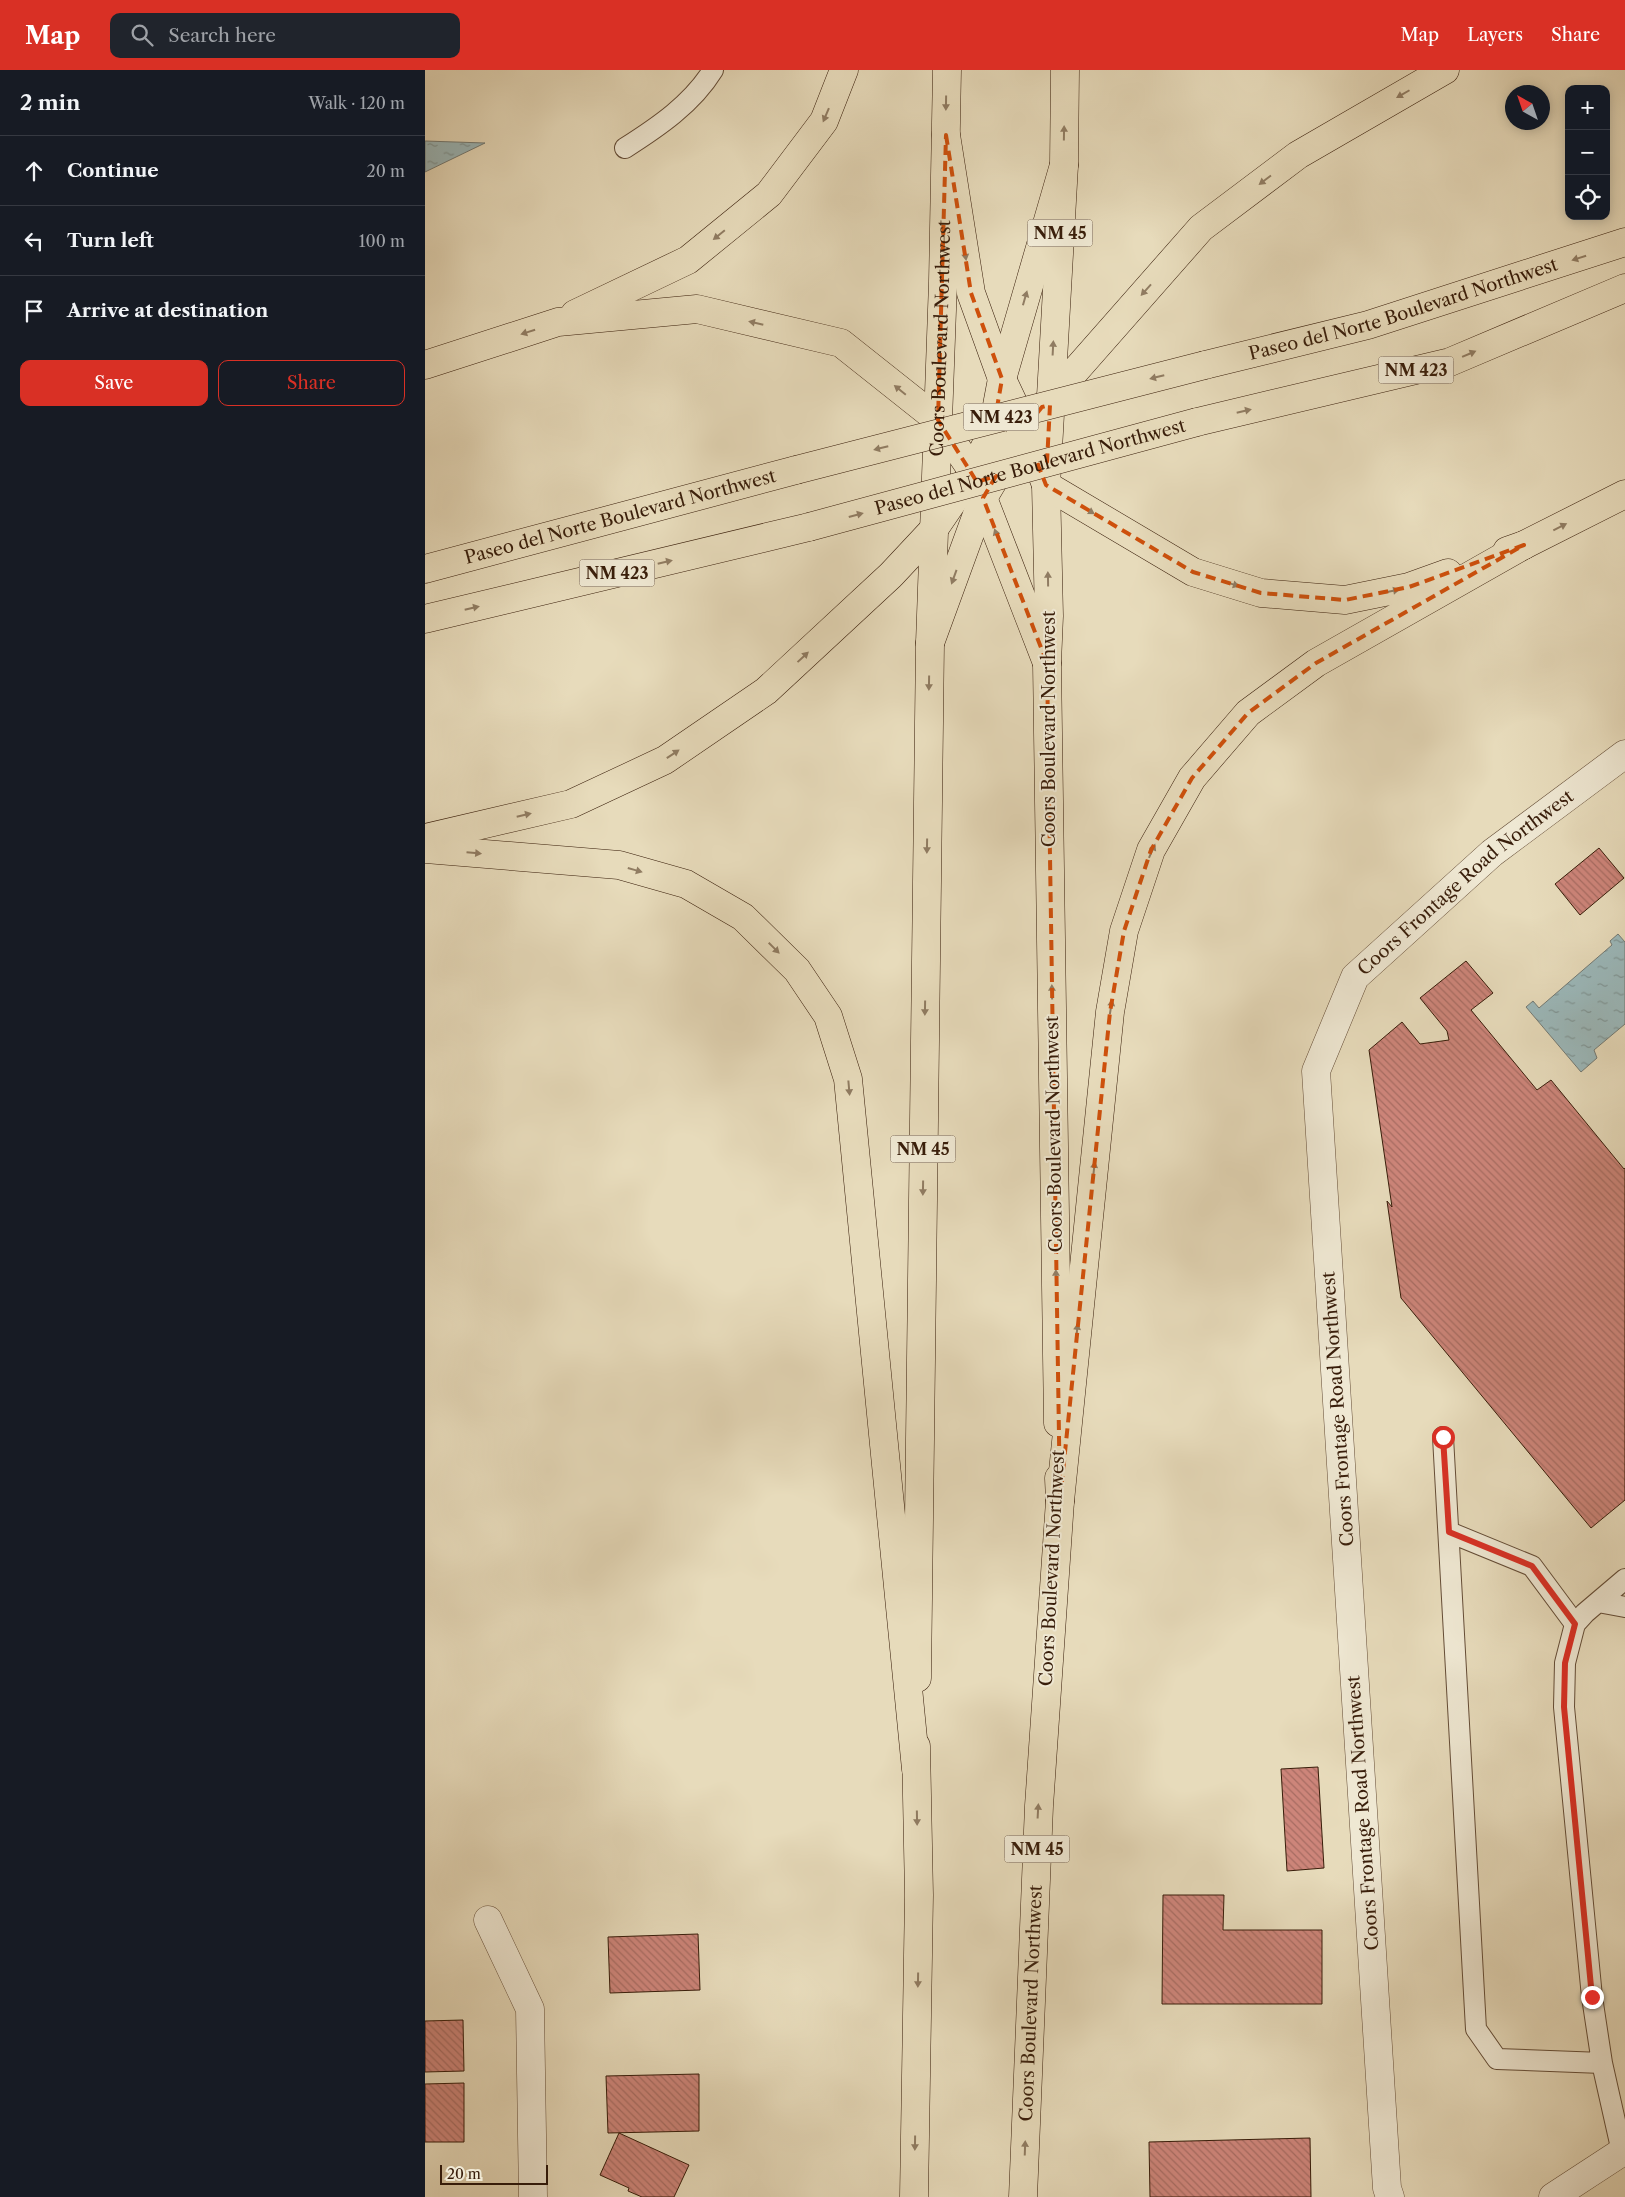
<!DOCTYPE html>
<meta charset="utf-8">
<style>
body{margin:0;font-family:"Libre Caslon Text",serif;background:#20242c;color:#f1f3f6}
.controls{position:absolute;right:15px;top:15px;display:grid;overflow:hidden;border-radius:10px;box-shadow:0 2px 12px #0003}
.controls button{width:45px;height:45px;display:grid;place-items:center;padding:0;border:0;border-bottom:1px solid #363941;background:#171b24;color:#f1f3f6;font:25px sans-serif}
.compass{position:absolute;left:1080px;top:15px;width:45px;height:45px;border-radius:50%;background:#171b24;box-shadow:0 2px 12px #0003;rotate:320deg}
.scale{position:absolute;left:15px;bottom:12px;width:108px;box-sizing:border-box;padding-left:5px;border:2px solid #381d0a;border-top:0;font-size:14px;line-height:18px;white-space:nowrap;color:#381d0a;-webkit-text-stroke:4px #efe8d3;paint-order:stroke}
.stop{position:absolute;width:15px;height:15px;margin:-11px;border:4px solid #d93025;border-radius:50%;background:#fff}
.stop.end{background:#d93025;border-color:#fff;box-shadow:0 1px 5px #0008}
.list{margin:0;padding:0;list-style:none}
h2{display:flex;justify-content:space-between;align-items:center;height:65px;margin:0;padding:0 20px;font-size:21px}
h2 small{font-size:16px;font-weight:400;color:#9ea1a6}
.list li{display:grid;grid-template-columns:32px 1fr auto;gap:15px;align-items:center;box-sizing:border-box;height:70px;padding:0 20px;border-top:1px solid #363941}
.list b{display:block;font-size:19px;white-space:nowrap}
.list em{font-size:16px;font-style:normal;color:#9ea1a6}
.actions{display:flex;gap:10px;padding:15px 20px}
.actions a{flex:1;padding:11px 0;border:1px solid #d93025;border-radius:10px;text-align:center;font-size:18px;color:#d93025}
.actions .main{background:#d93025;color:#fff}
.icon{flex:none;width:28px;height:28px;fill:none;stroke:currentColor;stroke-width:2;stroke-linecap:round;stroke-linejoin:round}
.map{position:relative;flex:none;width:1200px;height:2127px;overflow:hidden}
header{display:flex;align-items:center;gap:30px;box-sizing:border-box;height:70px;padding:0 25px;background:#d93025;color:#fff}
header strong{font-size:24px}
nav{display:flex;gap:28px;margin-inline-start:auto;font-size:18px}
.search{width:350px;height:45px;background:#20242c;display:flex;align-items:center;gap:12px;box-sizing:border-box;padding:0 18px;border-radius:10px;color:#9ea1a6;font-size:19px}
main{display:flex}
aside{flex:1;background:#171b24}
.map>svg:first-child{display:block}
.water{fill:url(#water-ripples);stroke:#737a74}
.building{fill:url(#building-back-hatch);stroke:#381d0a}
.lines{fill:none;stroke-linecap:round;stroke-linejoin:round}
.service-casing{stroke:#644c36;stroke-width:22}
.minor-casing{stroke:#644c36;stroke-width:29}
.primary-casing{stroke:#381d0a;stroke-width:29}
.motorway-casing{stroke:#381d0a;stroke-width:29}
.service{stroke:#efe8d3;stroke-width:20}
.minor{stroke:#efe8d3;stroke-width:28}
.primary{stroke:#e7dbbb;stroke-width:28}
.motorway{stroke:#e7dbbb;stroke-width:28}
.motorway-bridge-casing{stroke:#381d0a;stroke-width:29;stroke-linecap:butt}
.motorway-bridge{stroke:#e7dbbb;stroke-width:28}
.oneway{fill:#907c62}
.route{stroke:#d93025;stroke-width:6}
.marked{fill:none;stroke:#ce500c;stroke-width:4;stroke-dasharray:10 6;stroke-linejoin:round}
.labels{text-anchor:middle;stroke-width:4;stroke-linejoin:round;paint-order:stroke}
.shield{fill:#efe8d3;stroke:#6f5a46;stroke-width:1}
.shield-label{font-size:16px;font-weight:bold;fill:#381d0a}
.street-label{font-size:18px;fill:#381d0a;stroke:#efe8d3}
</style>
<header>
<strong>Map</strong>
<div class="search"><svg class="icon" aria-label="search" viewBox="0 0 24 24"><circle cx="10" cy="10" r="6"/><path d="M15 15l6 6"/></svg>Search here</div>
<nav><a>Map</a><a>Layers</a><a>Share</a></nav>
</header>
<main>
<aside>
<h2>2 min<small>Walk · 120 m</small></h2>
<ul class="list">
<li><svg class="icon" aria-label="ahead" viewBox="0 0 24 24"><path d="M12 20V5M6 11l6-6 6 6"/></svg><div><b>Continue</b></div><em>20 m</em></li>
<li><svg class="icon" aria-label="left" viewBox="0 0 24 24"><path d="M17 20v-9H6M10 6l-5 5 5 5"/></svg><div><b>Turn left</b></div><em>100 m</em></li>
<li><svg class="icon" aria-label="arrive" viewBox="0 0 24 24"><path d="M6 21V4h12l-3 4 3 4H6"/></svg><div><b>Arrive at destination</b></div></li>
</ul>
<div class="actions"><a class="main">Save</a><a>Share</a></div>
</aside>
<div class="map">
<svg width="1200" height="2127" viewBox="0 0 1200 2127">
<defs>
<pattern id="water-ripples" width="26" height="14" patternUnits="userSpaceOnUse" patternTransform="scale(1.25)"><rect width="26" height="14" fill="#9bb8ba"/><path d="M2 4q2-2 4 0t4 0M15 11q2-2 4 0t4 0" fill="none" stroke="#7f9595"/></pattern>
<pattern id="building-back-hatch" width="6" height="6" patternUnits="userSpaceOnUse" patternTransform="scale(1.25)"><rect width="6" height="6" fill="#cd857a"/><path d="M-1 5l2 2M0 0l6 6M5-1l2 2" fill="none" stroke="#a76c62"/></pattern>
</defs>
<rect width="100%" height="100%" fill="#e7dbbb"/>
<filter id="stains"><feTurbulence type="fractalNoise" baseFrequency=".004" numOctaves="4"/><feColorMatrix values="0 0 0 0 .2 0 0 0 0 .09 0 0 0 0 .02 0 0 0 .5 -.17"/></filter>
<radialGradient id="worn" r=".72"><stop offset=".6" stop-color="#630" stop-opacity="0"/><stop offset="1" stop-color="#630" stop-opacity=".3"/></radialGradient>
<path class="water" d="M0,71L60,73L0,102Z
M1193,864L1200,872V954L1169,980L1172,988L1156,1002L1101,937L1108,931L1114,938L1187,875L1185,871Z"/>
<path class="building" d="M1174,778L1199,808L1155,845L1130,814Z
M1041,891L1068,923L1046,940L1112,1020L1126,1010L1199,1099L1200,1098V1430L1166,1458L976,1228L962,1131L967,1137L944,980L977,952L995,974L1024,970L1022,961L995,928Z
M893,1697L899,1798L862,1801L856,1699Z
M738,1825H799L798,1860H897V1934H737Z
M273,1864L275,1920L185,1923L183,1867Z
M38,1950L39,2001L0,2002V1951Z
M274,2004V2061L183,2063L181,2006Z
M39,2013V2072H0V2014Z
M194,2063L264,2095L249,2127H217L203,2121L204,2118L175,2105Z
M885,2068L886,2127H725L724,2072Z"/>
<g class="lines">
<defs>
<path id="service" d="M200,78C233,57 267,34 288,0
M1018,1367L1051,1959L1072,1989L1177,1993
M1024,1462L1107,1496L1150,1554
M1173,1532L1200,1537
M1197,2082L1177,1993L1167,1927L1139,1637L1140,1593L1150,1554L1160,1543L1200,1509"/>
<g id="minor">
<path d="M63,1850L105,1939L108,2127"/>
<path id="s1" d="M965,2127L962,2118L891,1001L930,907L1067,783L1200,684"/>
<path d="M1128,2127L1200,2080"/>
</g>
<g id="primary">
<path d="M633,1353L622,593L624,546L621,415L639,95L640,0"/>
<path id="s2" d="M492,1608L505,573L518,212L522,0"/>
<path d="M489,2127L494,1825L491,1676"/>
<path id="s3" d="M598,2127L614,1736L635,1431L634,1408"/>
</g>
<g id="motorway">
<path d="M521,65L546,223L577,309L600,358L621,415L768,502L836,523L920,530L984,517L1023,503"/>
<path d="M150,244L263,190L344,124L399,51L419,0"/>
<path d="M0,295L133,252L272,239L416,273L513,350L548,402L622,593"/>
<path id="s4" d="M780,295L943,255L1200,172"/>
<path d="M772,352L1025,292L1200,218"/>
<path d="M1082,481L1099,475L1200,424"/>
<path id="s5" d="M0,499L371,400"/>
<path d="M0,549L384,457"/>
<path d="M505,573L558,428L600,358L776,158L873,85L1020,0"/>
<path d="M0,768L146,734L240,690L341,621L466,505L509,459L548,402L567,362L577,309L639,95"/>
<path d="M0,779L194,795L261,814L318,847L372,900L403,946L423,1009L491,1699"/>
<path d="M635,1431L685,942L699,861L726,780L767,708L823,643L891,593L1099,475"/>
</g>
</defs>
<use href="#service" class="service-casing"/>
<use href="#minor" class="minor-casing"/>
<use href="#primary" class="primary-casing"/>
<use href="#motorway" class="motorway-casing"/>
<use href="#service" class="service"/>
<use href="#minor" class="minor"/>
<use href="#primary" class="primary"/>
<use href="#motorway" class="motorway"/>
<defs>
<g id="motorway-bridge">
<path d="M371,400L780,295"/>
<path id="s6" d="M384,457L772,352"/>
</g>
</defs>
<use href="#motorway-bridge" class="motorway-bridge-casing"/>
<use href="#motorway-bridge" class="motorway-bridge"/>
</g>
<defs><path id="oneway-solid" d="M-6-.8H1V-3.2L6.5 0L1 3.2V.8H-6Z" transform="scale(1.25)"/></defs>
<g class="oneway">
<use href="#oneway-solid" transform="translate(978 24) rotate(150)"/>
<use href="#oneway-solid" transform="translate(521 33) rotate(91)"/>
<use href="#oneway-solid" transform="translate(401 45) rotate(113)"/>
<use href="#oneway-solid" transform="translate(639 63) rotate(-89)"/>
<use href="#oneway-solid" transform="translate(840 110) rotate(143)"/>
<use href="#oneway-solid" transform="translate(294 165) rotate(141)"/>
<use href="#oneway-solid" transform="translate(540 183) rotate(81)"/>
<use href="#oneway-solid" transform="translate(1154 188) rotate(162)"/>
<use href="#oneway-solid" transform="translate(721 220) rotate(132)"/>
<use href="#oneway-solid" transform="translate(600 228) rotate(-74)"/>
<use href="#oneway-solid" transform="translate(331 253) rotate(-167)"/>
<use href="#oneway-solid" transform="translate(103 262) rotate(162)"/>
<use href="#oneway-solid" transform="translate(628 278) rotate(-87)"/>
<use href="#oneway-solid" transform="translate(1044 284) rotate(-23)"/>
<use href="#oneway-solid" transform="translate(732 307) rotate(166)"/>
<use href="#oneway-solid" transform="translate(475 320) rotate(-141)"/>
<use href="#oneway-solid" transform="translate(819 341) rotate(-13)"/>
<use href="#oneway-solid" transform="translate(456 378) rotate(166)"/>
<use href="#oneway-solid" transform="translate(663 440) rotate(31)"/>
<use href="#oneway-solid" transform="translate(431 445) rotate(-15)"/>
<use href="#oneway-solid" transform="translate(1135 457) rotate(-27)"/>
<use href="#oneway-solid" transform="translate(572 466) rotate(-110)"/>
<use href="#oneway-solid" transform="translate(240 492) rotate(-13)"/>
<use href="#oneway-solid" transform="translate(529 507) rotate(110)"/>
<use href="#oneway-solid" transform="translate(623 509) rotate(-91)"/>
<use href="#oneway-solid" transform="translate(807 514) rotate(17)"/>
<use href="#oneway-solid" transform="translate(967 521) rotate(-11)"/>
<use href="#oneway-solid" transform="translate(47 538) rotate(-13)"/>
<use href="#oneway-solid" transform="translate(378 587) rotate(-43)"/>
<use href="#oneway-solid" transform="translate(504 613) rotate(91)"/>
<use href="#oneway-solid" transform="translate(248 684) rotate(-34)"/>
<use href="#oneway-solid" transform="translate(99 745) rotate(-13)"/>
<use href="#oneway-solid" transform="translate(502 776) rotate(91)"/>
<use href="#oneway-solid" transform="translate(727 781) rotate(-66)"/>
<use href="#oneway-solid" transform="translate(49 783) rotate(5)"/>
<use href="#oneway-solid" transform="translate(210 800) rotate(16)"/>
<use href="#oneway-solid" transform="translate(349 878) rotate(45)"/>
<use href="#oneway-solid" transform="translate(627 922) rotate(-91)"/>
<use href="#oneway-solid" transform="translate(686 937) rotate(-81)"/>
<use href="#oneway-solid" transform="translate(500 938) rotate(91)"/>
<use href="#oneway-solid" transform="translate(424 1018) rotate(85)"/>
<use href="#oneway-solid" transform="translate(669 1099) rotate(-84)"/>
<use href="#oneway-solid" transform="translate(498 1118) rotate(91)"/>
<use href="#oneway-solid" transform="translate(631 1207) rotate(-91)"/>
<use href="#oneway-solid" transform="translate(652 1261) rotate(-84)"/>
<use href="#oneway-solid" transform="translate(613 1741) rotate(-87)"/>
<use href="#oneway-solid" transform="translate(492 1748) rotate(89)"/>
<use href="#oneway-solid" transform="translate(493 1910) rotate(91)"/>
<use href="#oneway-solid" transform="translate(490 2073) rotate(91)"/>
<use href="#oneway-solid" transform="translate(600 2078) rotate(-88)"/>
</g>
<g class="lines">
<path class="route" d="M1018,1367L1024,1462L1107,1496L1150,1554L1140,1593L1139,1637L1167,1927"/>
</g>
<path class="marked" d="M521,65L546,223L577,309L570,349L593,343L600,358L617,337L625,335L622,392L613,395L621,415L768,502L836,523L920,530L984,517L1099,475L891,593L823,643L767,708L726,780L699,861L685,942L635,1431L622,593L558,428L571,406L552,412L513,350Z"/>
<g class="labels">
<g class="shield">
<rect x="602.5" y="149.5" width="65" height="27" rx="4"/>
<rect x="953.5" y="286.5" width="75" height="27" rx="4"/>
<rect x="538.5" y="333.5" width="75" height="27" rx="4"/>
<rect x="154.5" y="489.5" width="75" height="27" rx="4"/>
<rect x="465.5" y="1065.5" width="65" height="27" rx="4"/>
<rect x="579.5" y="1765.5" width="65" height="27" rx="4"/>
</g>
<g class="shield-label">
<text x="635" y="169">NM 45</text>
<text x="991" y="306">NM 423</text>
<text x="576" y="353">NM 423</text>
<text x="192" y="509">NM 423</text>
<text x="498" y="1085">NM 45</text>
<text x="612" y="1785">NM 45</text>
</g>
<g class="street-label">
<text dy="6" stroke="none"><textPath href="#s4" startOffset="206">Paseo del Norte Boulevard Northwest</textPath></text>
<text dy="6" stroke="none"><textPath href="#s2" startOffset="1340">Coors Boulevard Northwest</textPath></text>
<text dy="6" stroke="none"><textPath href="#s6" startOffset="229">Paseo del Norte Boulevard Northwest</textPath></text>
<text dy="6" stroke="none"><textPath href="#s5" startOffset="202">Paseo del Norte Boulevard Northwest</textPath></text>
<text transform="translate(624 659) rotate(-90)" y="6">Coors Boulevard Northwest</text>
<text dy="6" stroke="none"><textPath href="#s1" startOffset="1376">Coors Frontage Road Northwest</textPath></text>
<text transform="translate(629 1064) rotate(-91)" y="6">Coors Boulevard Northwest</text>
<text transform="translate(913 1339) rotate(-94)" y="6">Coors Frontage Road Northwest</text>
<text transform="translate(627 1498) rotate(-87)" y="6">Coors Boulevard Northwest</text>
<text transform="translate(938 1743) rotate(-94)" y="6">Coors Frontage Road Northwest</text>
<text dy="6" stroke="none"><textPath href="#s3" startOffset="194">Coors Boulevard Northwest</textPath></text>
</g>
</g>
<rect width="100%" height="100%" filter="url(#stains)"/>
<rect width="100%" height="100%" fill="url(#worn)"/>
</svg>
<div class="controls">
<button>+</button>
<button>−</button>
<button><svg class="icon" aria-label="locate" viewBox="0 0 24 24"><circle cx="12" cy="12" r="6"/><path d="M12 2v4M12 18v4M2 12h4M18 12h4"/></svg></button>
</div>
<svg class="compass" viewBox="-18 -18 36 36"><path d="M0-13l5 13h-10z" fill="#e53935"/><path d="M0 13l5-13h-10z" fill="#9ea1a6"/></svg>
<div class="scale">20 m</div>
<div class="stop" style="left:1018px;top:1367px"></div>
<div class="stop end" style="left:1167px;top:1927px"></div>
</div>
</main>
